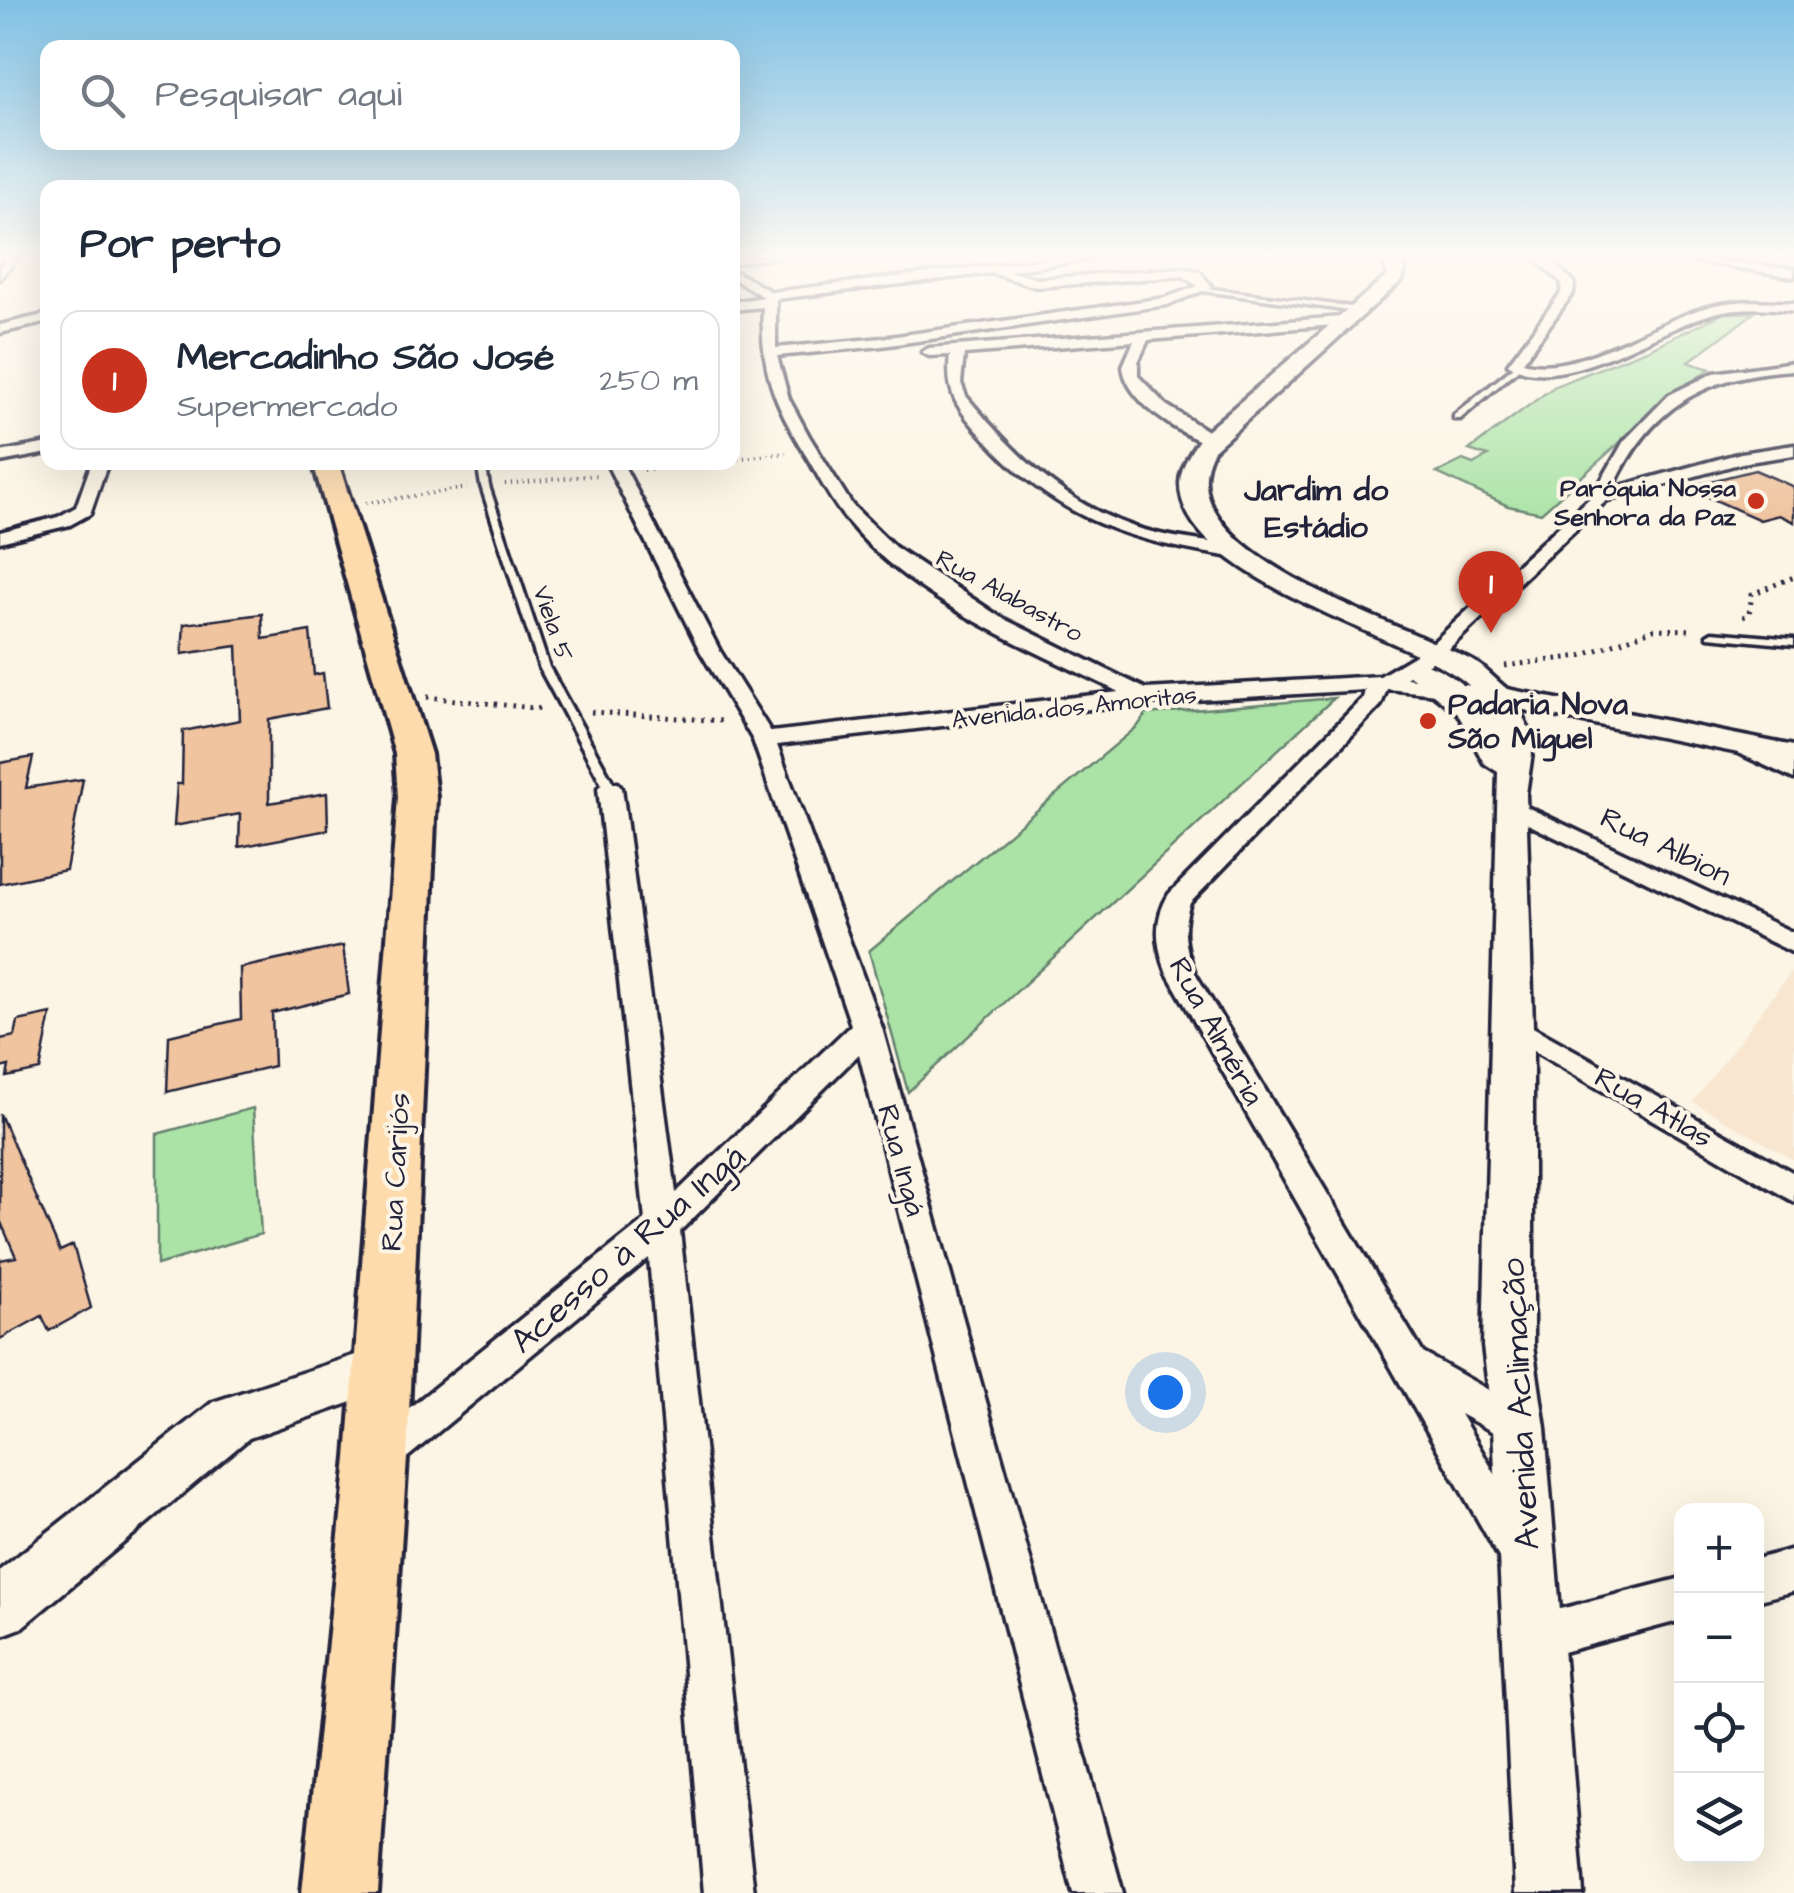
<!DOCTYPE html>
<html lang="pt">
<meta charset="utf-8">
<style>
body{margin:0;font-family:"Architects Daughter",sans-serif;background:#f6f6f7;color:#1f2937}
.controls{position:absolute;right:30px;bottom:30px;display:grid;overflow:hidden;border-radius:20px;box-shadow:0 10px 40px #0002}
.controls button{width:90px;height:90px;display:grid;place-items:center;padding:0;border:0;border-bottom:2px solid #e0e1e3;background:#fff;color:#1f2937;font:50px sans-serif}
.you{position:absolute;left:1165px;top:1392px;width:35px;height:35px;margin:-25px;border:8px solid #fff;border-radius:50%;background:#1a73e8;box-shadow:0 0 0 15px #1a73e833}
.badge{display:grid;place-items:center;width:65px;height:65px;border-radius:50%;background:#c8321e;color:#fff;font-size:32px;font-weight:700}
.pin{position:absolute;translate:-50% -82px;filter:drop-shadow(0 2px 5px #0008)}
.pin::after{content:'';position:absolute;top:52px;width:35px;height:30px;background:inherit;clip-path:polygon(0 0,100% 0,50% 100%)}
.list{margin:0;padding:0;list-style:none}
h2{display:flex;justify-content:space-between;align-items:center;height:130px;margin:0;padding:0 40px;font-size:42px}
h2 small{font-size:32px;font-weight:400;color:#747a83}
.list li{display:grid;grid-template-columns:65px 1fr auto;gap:30px;align-items:center;box-sizing:border-box;height:140px;margin:0 20px 20px;padding:0 20px;border:2px solid #e0e1e3;border-radius:20px}
.list b{display:block;font-size:38px;white-space:nowrap}
.list p{margin:0;font-size:32px;white-space:nowrap;color:#747a83}
.list em{font-size:32px;font-style:normal;color:#747a83}
.icon{flex:none;width:55px;height:55px;fill:none;stroke:currentColor;stroke-width:2;stroke-linecap:round;stroke-linejoin:round}
.map{position:relative;flex:none;width:1794px;height:1893px;overflow:hidden}
.search{position:absolute;background:#fff;box-shadow:0 10px 40px #0002;left:40px;top:40px;width:700px;height:110px;display:flex;align-items:center;gap:25px;box-sizing:border-box;padding:0 35px;border-radius:20px;color:#747a83;font-size:38px}
.panel{position:absolute;background:#fff;box-shadow:0 10px 40px #0002;left:40px;top:180px;width:700px;height:290px;border-radius:20px}
.map>svg:first-child{display:block}
.built{fill:#f8e6d0}
.green{fill:#abe3a6;stroke:#668270;stroke-width:2.5}
.building{fill:#efc49f;stroke:#22223b;stroke-width:2.5}
.lines{fill:none;stroke-linecap:round;stroke-linejoin:round}
.lane-casing{stroke:#22223b;stroke-width:7}
.street-casing{stroke:#22223b;stroke-width:7}
.secondary-casing{stroke:#22223b;stroke-width:7}
.primary-casing{stroke:#22223b;stroke-width:8}
.path-far1{stroke:#22223b;stroke-width:4;stroke-dasharray:1 5;stroke-linecap:butt}
.path{stroke:#22223b;stroke-width:5;stroke-dasharray:2.5 6;stroke-linecap:butt}
.lane{fill:#fcf5e5;fill-rule:evenodd}
.street{fill:#fcf5e5;fill-rule:evenodd}
.secondary{fill:#fcf5e5;fill-rule:evenodd}
.primary{fill:#fedbac;fill-rule:evenodd}
.poi-dot{fill:#c8321e;stroke:#fcf5e5;stroke-width:4}
.labels{text-anchor:middle;stroke-width:8;stroke-linejoin:round;paint-order:stroke}
.far-poi-label{font-size:25px;font-weight:bold;fill:#22223b;stroke:#fcf5e5;text-anchor:end}
.far-street-label{font-size:25px;fill:#22223b;stroke:#fcf5e5}
.poi-label{font-size:30px;font-weight:bold;fill:#22223b;stroke:#fcf5e5;text-anchor:start}
.street-label{font-size:30px;fill:#22223b;stroke:#fcf5e5}
.far-district-label{font-size:32px;font-weight:bold;fill:#22223b;stroke:#fcf5e5}
.near-street-label{font-size:35px;fill:#22223b;stroke:#fcf5e5}
</style>
<div class="map">
<svg width="1794" height="1893" viewBox="0 0 1794 1893">
<rect width="100%" height="100%" fill="#fcf5e5"/>
<filter id="ink" filterUnits="userSpaceOnUse"><feTurbulence type="fractalNoise" baseFrequency=".01" numOctaves="2"/><feDisplacementMap in="SourceGraphic" scale="20" xChannelSelector="R" yChannelSelector="G"/><feConvolveMatrix kernelMatrix="1 2 1 2 8 2 1 2 1" color-interpolation-filters="sRGB"/></filter>
<g filter="url(#ink)">
<path class="built" d="M1219,257H1377L1380,265L1375,280L1347,305L1224,290L1212,269Z
M1794,968V1160L1693,1102Z"/>
<path class="green" d="M1724,313H1754L1688,362L1710,369L1674,394L1541,513L1508,506L1437,473L1463,460L1473,464L1488,456L1469,450L1555,386L1649,349Z
M1334,698L908,1092L869,951L1138,726L1146,714Z
M253,1108L261,1234L157,1265V1134Z"/>
<path class="building" d="M1755,470L1794,487V522L1779,515L1760,520L1686,487Z
M262,614L263,639L310,631L314,675L323,673L327,708L269,719V803L327,793L328,830L239,847L240,814L174,826L177,784H182L183,731L240,720L237,646L182,654L184,624Z
M33,757L26,788L83,779L66,870L0,884V763Z
M343,946L349,994L272,1013L274,1066L167,1092L169,1036L241,1019L240,968Z
M51,1014L40,1070L7,1077L9,1066L0,1068V1039L15,1036L18,1021Z
M0,1114L60,1251L73,1245L91,1308L49,1331L42,1316L0,1339V1260L16,1257L0,1220Z"/>
<g class="lines">
<defs>
<path id="lane" d="M1205,288L1359,308L1362,310L1359,312L1203,291Z
M1515,366L1521,367L1460,419H1454V415Z
M477,462H485L489,486L549,667L616,788L614,791H606L604,788L539,667L481,486Z
M1712,632L1794,639V645L1708,637L1707,635Z"/>
<path id="street" d="M7,257H18L0,279V267Z
M732,257H778L732,263Z
M1063,257H1101L1009,271L1037,279L1183,268L1200,272L1212,287L1167,305L882,346L777,356L789,399L809,436L852,505L895,547L1000,617L1146,689L1380,676L1427,648L1593,495L1624,441L1669,395L1714,373L1794,362V370C1707,374 1650,406 1613,488L1741,453L1794,445V455L1742,463L1606,501L1441,656L1406,678L1497,689L1505,691V701L1387,689L1381,705L1190,903C1181,929 1185,948 1195,973L1423,1353L1533,1415L1538,1428L1533,1441L1519,1446L1460,1414L1537,1546L1531,1561L1516,1567L1501,1561L1167,973C1156,945 1153,920 1169,894L1363,698L1365,690L1143,703L777,745L882,1028L1123,1893H1073L859,1054L680,1231L754,1893H704L649,1258L392,1470L378,1476L364,1470L358,1457L364,1444L645,1220L598,788L602,783H618L622,788L676,1193L851,1025L753,740L700,651L606,462H622L720,651L771,732L1119,692C1026,646 916,604 848,522C831,502 820,479 807,457C774,403 760,371 763,307L732,310V302L764,297L732,278V270L772,292ZM992,273L1036,287L1183,276L1198,286L1165,298L882,338L776,348V299Z
M1533,257H1546L1574,282L1573,293L1523,362C1576,378 1657,320 1708,307C1736,299 1765,301 1794,303V311C1768,308 1741,306 1715,313C1662,326 1559,399 1508,364L1561,293L1562,283Z
M1684,257L1794,269V277L1689,260Z
M48,314V322L0,333V325Z
M1342,317L1347,324L1148,340L1138,362V376L1166,405L1217,437V443L1211,445C1180,434 1126,402 1123,366L1134,341L964,354L961,383L966,396C1018,459 1071,511 1152,532C1182,540 1214,541 1244,548V556L1238,558C1133,542 1060,522 987,441C960,411 945,397 950,355L929,356L922,352L929,348Z
M48,443V453L0,462V452Z
M92,462H108L90,514L70,525L0,542V532L58,517L76,507Z
M1740,738L1794,763V779L1732,750V740Z
M1510,799L1794,933V953L1501,811L1498,806L1501,801Z
M1513,1016L1794,1173V1202L1503,1033L1498,1026L1503,1019Z
M1794,1549V1591L1756,1601V1559Z
M1682,1578V1620L1533,1660L1518,1653L1511,1638L1518,1623L1533,1616Z"/>
<path id="secondary" d="M1381,257H1397L1405,269L1402,280L1214,450C1157,555 1414,625 1478,664C1488,671 1497,681 1507,689L1794,746V764L1519,709L1534,739L1526,794L1533,1026V1346L1545,1428L1583,1893H1515L1493,1428L1483,1346L1498,772L1484,763L1458,714L1403,670L1407,664C1438,656 1477,695 1494,719C1485,703 1475,689 1460,678C1398,633 1177,576 1180,482C1181,465 1193,448 1203,434L1388,275Z
M383,1346L401,1353L408,1369L401,1385L249,1438L21,1628L0,1636V1570L213,1402Z"/>
<path id="primary" d="M313,462H338L431,754L436,797L407,1458L378,1893H302L347,1458L398,797L395,754Z"/>
</defs>
<use href="#lane" class="lane-casing"/>
<use href="#street" class="street-casing"/>
<use href="#secondary" class="secondary-casing"/>
<use href="#primary" class="primary-casing"/>
<path class="path-far1" d="M732,459L786,453
M644,470L703,462
M505,484L597,475
M366,503L467,488"/>
<path class="path" d="M1743,617L1749,614L1752,594L1794,577
M1505,666L1581,656L1654,629L1695,630
M427,697L543,709
M591,712L723,721"/>
<use href="#lane" class="lane"/>
<use href="#street" class="street"/>
<use href="#secondary" class="secondary"/>
<use href="#primary" class="primary"/>
</g>
</g>
<linearGradient id="sky" x2="0" y2="1"><stop stop-color="#7fc0e4"/><stop offset="0.49" stop-color="#fefaf3"/><stop offset="1" stop-color="#fefaf3" stop-opacity="0"/></linearGradient>
<rect width="1794" height="522" fill="url(#sky)"/>
<g class="poi-dot">
<circle cx="1756" cy="501" r="10"/>
<circle cx="1428" cy="721" r="10"/>
</g>
<g class="labels">
<g class="far-poi-label">
<text x="1736" y="496">Paróquia Nossa<tspan x="1736" dy="29">Senhora da Paz</tspan></text>
</g>
<g class="far-street-label">
<text transform="translate(1010 595) rotate(29)" y="9">Rua Alabastro</text>
<text transform="translate(554 623) rotate(71)" y="9">Viela 5</text>
<text transform="translate(1074 706) rotate(-6)" y="9">Avenida dos Amoritas</text>
</g>
<g class="poi-label">
<text x="1448" y="714">Padaria Nova<tspan x="1448" dy="34">São Miguel</tspan></text>
</g>
<g class="street-label">
<text transform="translate(1666 846) rotate(26)" y="10">Rua Albion</text>
<text transform="translate(1217 1031) rotate(61)" y="10">Rua Alméria</text>
<text transform="translate(1654 1107) rotate(30)" y="10">Rua Atlas</text>
<text transform="translate(902 1160) rotate(75)" y="10">Rua Ingá</text>
<text transform="translate(395 1172) rotate(-87)" y="10">Rua Carijós</text>
</g>
<g class="far-district-label">
<text x="1316" y="500">Jardim do<tspan x="1316" dy="37">Estádio</tspan></text>
</g>
<g class="near-street-label">
<text transform="translate(627 1248) rotate(-41)" y="12">Acesso à Rua Ingá</text>
<text transform="translate(1519 1404) rotate(-93)" y="12">Avenida Aclimação</text>
</g>
</g>
</svg>
<div class="controls">
<button>+</button>
<button>−</button>
<button><svg class="icon" aria-label="locate" viewBox="0 0 24 24"><circle cx="12" cy="12" r="6"/><path d="M12 2v4M12 18v4M2 12h4M18 12h4"/></svg></button>
<button><svg class="icon" aria-label="layers" viewBox="0 0 24 24"><path d="M12 4l9 5-9 5-9-5zM3 14l9 5 9-5"/></svg></button>
</div>
<div class="you"></div>
<div class="pin badge" style="left:1491px;top:633px">1</div>
<div class="search"><svg class="icon" aria-label="search" viewBox="0 0 24 24"><circle cx="10" cy="10" r="6"/><path d="M15 15l6 6"/></svg>Pesquisar aqui</div>
<section class="panel">
<h2>Por perto<small></small></h2>
<ul class="list">
<li><span class="badge">1</span><div><b>Mercadinho São José</b><p>Supermercado</p></div><em>250 m</em></li>
</ul>
</section>
</div>
